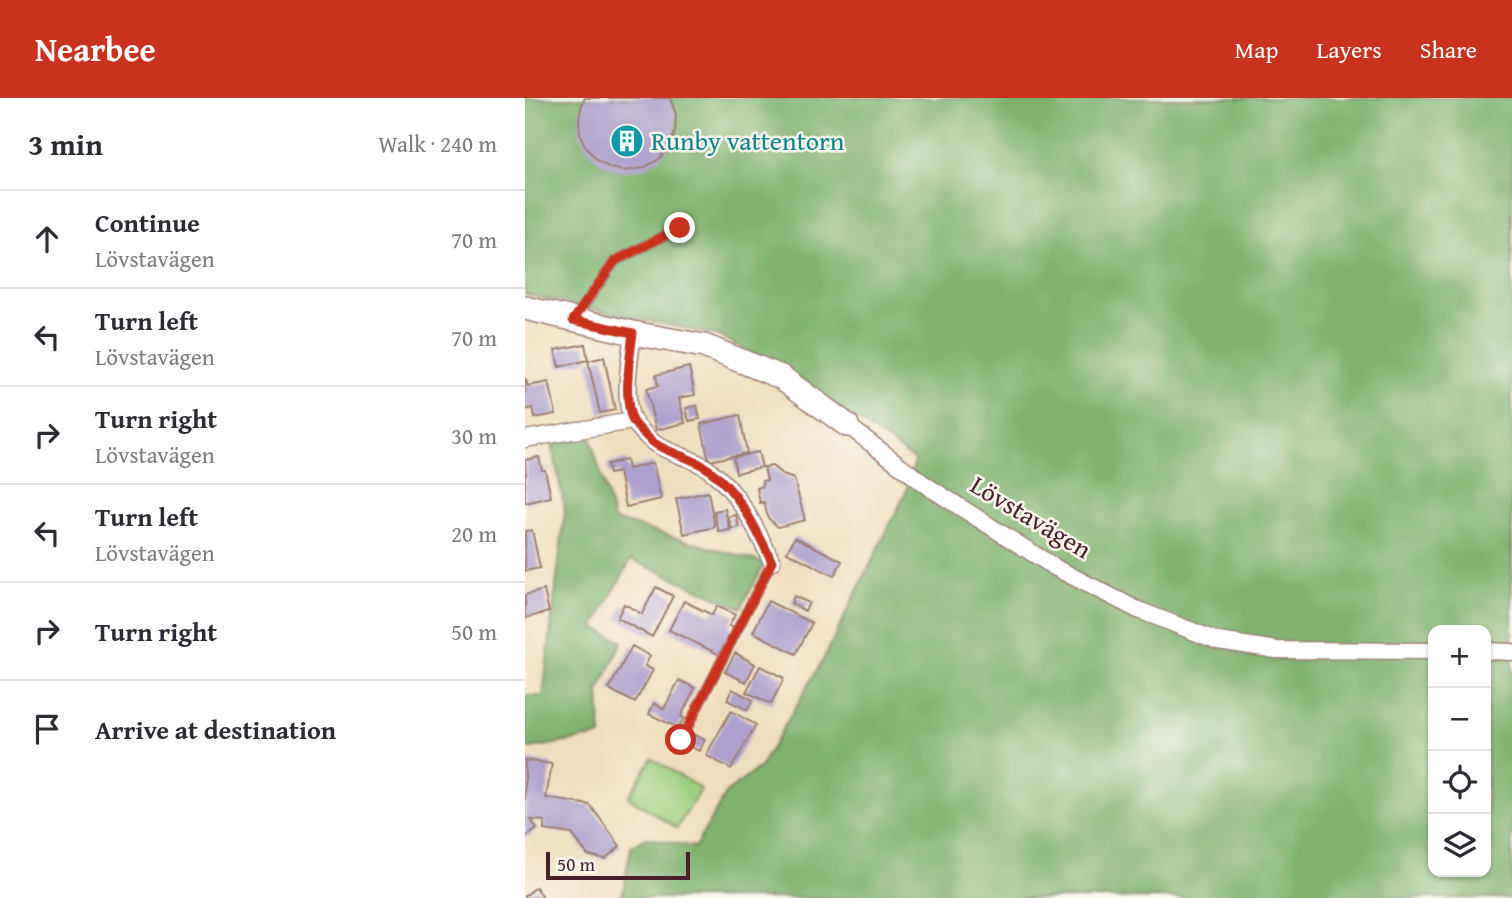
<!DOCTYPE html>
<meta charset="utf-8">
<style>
body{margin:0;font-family:"Gentium Book Plus",serif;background:#f7f7f7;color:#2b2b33}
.controls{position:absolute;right:21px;bottom:21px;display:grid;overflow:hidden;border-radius:14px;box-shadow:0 2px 5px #0004}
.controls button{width:63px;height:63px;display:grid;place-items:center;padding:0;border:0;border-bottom:2px solid #e1e1e2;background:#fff;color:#2b2b33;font:35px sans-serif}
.scale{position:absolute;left:21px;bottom:18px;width:144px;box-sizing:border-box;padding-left:7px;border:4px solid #4a1f2b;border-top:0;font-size:19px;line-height:24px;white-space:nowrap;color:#4a1f2b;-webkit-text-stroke:5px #fbf7ec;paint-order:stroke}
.stop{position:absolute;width:21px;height:21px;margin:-16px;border:5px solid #c8321e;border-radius:50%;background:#fff}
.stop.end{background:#c8321e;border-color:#fff;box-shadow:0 2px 7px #0008}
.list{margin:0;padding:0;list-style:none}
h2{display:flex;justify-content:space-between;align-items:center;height:91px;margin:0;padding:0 28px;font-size:30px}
h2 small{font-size:23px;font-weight:400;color:#7c7c81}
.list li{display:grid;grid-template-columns:46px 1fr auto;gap:21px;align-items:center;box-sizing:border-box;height:98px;padding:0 28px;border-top:2px solid #e1e1e2}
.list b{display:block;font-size:26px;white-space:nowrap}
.list p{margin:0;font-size:23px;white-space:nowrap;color:#7c7c81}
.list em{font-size:23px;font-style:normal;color:#7c7c81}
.icon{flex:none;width:38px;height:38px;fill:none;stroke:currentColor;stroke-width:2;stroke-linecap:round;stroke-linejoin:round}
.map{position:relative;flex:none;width:987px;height:800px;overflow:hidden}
header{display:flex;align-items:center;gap:42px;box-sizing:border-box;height:98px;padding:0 35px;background:#c8321e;color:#fff}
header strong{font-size:33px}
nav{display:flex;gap:38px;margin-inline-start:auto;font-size:24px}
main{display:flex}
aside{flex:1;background:#fff}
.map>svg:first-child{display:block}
.green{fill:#9dd080;stroke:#747856;stroke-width:2}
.forest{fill:#7eb26e;stroke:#64684c;stroke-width:2;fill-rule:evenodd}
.building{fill:#afa1cf}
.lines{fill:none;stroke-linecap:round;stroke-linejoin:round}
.lane-casing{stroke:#9d7f74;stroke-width:11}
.street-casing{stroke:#9d7f74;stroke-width:19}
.secondary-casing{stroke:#9d7f74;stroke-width:26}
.lane{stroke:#fff;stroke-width:8}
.street{stroke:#fff;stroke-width:16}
.secondary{stroke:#fff;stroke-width:23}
.route{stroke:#c8321e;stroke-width:9}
.labels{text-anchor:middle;stroke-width:5;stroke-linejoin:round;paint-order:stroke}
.culture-label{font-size:26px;fill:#0d838f;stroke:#fbf7ec;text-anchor:start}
.street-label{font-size:26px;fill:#4a1f2b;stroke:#fbf7ec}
</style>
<header>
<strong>Nearbee</strong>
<nav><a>Map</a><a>Layers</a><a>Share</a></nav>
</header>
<main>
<aside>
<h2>3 min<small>Walk · 240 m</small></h2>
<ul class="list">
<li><svg class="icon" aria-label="ahead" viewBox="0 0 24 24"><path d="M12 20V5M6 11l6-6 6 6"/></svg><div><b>Continue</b><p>Lövstavägen</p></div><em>70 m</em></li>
<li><svg class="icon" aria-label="left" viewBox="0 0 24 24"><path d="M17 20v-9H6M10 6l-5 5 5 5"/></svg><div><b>Turn left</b><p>Lövstavägen</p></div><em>70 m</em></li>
<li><svg class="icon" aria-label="right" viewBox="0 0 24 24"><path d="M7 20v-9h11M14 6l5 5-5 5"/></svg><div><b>Turn right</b><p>Lövstavägen</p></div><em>30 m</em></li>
<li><svg class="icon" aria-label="left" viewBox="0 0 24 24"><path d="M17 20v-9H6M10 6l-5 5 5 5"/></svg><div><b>Turn left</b><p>Lövstavägen</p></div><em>20 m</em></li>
<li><svg class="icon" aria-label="right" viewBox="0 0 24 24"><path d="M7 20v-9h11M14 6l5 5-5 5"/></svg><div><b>Turn right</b></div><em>50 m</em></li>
<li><svg class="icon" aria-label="arrive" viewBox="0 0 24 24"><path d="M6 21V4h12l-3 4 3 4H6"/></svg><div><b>Arrive at destination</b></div></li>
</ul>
</aside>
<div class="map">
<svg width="987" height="800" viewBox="0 0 987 800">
<rect width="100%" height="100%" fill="#fbf7ec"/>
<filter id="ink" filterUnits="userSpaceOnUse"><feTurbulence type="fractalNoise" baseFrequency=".0143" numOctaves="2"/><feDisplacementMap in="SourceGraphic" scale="14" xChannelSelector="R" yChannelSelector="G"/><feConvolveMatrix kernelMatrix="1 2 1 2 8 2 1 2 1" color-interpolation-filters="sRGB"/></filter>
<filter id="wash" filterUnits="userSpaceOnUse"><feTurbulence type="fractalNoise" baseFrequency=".00686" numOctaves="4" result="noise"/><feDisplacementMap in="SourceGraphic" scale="28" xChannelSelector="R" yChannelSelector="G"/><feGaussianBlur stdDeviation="1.57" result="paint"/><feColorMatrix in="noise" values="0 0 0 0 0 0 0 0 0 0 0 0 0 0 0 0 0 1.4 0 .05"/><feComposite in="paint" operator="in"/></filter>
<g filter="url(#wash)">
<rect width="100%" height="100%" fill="#f0dfbe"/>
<path class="green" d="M127,660L176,691L152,730L103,699Z"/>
<path class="forest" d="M0,0H987V800H97L106,749L121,740L170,749L202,694L236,668L298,562L382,392L390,362L265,275L194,238L0,196ZM908,532H961V774H908Z
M65,339L89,422L240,465L216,510L106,461L69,529L97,544L74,593L76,638L0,651V598H18L40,412L27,346Z"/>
<g id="blocks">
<path class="building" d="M60,0H145L151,17L150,34L144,49L133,62L118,70L101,73L85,70L72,62L61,50L55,36L54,21L57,6Z
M60,246L63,262L34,269L30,252Z
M79,259L90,312L75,315L63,263Z
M164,269L170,297L154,300L160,325L131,332L121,291L133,288L131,277Z
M0,280L3,288L24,284L31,316L10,320L8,310L0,312Z
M172,308L175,321L164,323L161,310Z
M215,317L222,355L184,363L176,326Z
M233,354L237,369L211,375L208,359Z
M14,359L17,372H20L26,399L0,405V376H1L0,362Z
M101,362L103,371L128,365L136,401L101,409L94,374L84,376L82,366Z
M247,368L258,377L269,381L280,422L253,429L243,420L239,404L235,405L232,390L238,388L237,383L242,382L239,369Z
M183,394L190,429L159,436L151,401Z
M200,411L205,432L194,434L189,413Z
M211,417L214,429L207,431L203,419Z
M7,432L15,470L0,473V433Z
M270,439L317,463L309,478L262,454Z
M131,489L148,498L127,539L92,520L99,506L117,516Z
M19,492L24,514L0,520V497Z
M269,498L284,505L280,513L266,505Z
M159,503L187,517L192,508L210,517L204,528L209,530L195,557L144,532Z
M243,503L287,525L271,556L228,534Z
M107,548L125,558L120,568L128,572L110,605L84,591Z
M210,555L230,566L221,584L200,574Z
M235,568L259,580L246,606L221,594Z
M154,582L170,590L156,618L159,620L153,630L124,616L129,605L139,611Z
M207,591L228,602L222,612L202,602Z
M206,613L231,627L206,671L181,657Z
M167,636L180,642L174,653L162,647Z
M0,662L27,666L21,700L65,707L95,748L80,761L63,757L47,736L19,732V723L6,722L12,731L0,740Z
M11,789L18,800H0V798Z"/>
</g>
</g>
<g filter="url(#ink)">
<use href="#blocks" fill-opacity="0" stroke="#9d7f74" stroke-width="2"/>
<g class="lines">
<defs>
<path id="lane" d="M50,220L90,163L155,130
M156,642L247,464"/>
<path id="street" d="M108,235C105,258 98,300 107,321C109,326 124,341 129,345C145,356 167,359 183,371C214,393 231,430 247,464
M322,327L402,388L531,470L611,511L693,543L752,552L908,553
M0,341L107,323
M961,553L987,554"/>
<path id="secondary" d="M0,210L108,235L179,248L256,279L322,327"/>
</defs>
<use href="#lane" class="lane-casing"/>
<use href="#street" class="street-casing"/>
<use href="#secondary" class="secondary-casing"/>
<use href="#lane" class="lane"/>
<use href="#street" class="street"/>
<use href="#secondary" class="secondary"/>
</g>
</g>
<g class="lines" filter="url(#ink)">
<path class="route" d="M155,130L90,163L48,222L108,235C105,259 98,299 107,321C109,327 124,341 129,345C145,356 167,359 183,371C214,393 231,430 247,464L156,642"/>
</g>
<defs>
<symbol id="building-disc" viewBox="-11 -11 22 22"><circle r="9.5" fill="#0f9aa8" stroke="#fbf7ec"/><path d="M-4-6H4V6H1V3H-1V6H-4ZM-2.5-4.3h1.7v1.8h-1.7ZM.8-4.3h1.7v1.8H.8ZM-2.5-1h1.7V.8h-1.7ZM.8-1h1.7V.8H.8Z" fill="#fff"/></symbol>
</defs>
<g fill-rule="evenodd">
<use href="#building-disc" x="83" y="24" width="38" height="38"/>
</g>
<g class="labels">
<g class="culture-label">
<text x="126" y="52">Runby vattentorn</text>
</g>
<g class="street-label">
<text transform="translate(506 419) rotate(31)" y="9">Lövstavägen</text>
</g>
</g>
</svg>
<div class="controls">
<button>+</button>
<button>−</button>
<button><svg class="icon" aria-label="locate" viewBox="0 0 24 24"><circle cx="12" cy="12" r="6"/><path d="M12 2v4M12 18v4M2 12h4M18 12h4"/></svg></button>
<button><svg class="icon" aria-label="layers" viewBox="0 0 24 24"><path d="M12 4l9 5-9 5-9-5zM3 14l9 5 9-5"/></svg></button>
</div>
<div class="scale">50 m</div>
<div class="stop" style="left:156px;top:642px"></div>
<div class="stop end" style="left:155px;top:130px"></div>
</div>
</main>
